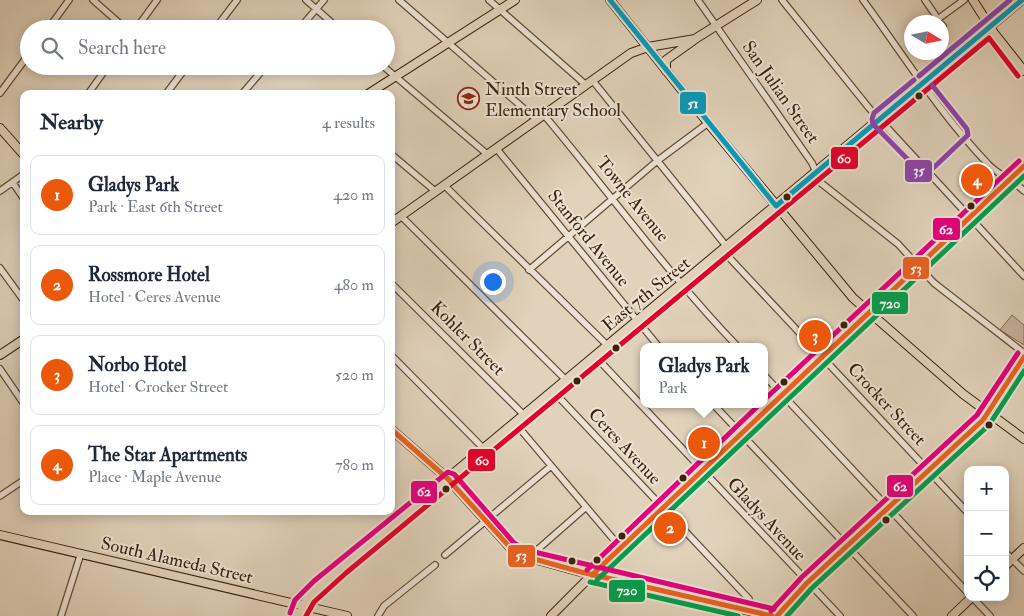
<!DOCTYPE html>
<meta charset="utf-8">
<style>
body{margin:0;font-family:"IM FELL Double Pica",serif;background:#f6f6f7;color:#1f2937}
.controls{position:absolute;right:15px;bottom:15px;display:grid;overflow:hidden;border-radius:10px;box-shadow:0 2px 12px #0003}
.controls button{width:45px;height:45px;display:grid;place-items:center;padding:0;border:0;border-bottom:1px solid #e0e1e3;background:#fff;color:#1f2937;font:25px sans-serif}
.compass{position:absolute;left:904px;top:15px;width:45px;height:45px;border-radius:50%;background:#fff;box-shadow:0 2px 12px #0003;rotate:100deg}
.you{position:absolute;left:492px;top:281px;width:18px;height:18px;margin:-12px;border:4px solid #fff;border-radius:50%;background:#1a73e8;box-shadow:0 0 0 8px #1a73e833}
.badge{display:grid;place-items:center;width:32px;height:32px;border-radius:50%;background:#ea580c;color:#fff;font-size:16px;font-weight:700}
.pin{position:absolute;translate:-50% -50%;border:2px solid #fff;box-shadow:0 1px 5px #0006}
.popup{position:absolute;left:640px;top:343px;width:128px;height:65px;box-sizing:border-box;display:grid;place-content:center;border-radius:10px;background:#fff;filter:drop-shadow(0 1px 4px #0005);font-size:16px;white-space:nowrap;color:#747a83}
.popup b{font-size:19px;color:#1f2937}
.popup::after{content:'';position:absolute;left:50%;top:100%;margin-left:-10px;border:10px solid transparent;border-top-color:#fff}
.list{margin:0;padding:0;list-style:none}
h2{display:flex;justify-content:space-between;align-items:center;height:65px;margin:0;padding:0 20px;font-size:21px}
h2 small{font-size:16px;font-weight:400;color:#747a83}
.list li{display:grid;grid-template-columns:32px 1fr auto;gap:15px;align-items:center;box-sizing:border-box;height:80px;margin:0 10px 10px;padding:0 10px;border:1px solid #e0e1e3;border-radius:10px}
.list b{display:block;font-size:19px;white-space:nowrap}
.list p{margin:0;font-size:16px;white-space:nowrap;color:#747a83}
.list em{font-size:16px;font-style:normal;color:#747a83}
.icon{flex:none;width:28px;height:28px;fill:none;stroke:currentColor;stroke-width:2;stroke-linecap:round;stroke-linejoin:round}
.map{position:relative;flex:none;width:1024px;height:616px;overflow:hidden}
.search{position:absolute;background:#fff;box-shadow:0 2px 12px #0003;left:20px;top:20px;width:375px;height:55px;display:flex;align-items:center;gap:12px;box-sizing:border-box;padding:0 18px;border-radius:28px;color:#747a83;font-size:19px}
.panel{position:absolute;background:#fff;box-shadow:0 2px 12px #0003;left:20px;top:90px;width:375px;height:425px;border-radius:10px}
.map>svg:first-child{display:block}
.green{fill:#c5b49d;stroke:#806a54}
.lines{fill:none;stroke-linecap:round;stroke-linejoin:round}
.minor-casing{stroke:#644d38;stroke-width:8}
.major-casing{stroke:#3b210c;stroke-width:10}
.minor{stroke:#ece2d3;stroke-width:5.5}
.major{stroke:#e1d2bb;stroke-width:8}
.bus-1-casing{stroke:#ece2d3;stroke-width:9}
.bus-2-casing{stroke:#ece2d3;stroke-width:9}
.bus-3-casing{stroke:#ece2d3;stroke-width:9}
.bus-4-casing{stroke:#ece2d3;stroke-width:9}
.bus-5-casing{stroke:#ece2d3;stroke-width:9}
.bus-6-casing{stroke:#ece2d3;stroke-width:9}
.bus-1{stroke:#069bbb;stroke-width:5}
.bus-2{stroke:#e96221;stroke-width:5}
.bus-3{stroke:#039f4e;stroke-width:5}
.bus-4{stroke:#e5007d;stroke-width:5}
.bus-5{stroke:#e4002b;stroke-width:5}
.bus-6{stroke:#8e44ad;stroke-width:5}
.bus-dot{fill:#3b210c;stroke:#ece2d3;stroke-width:2}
.labels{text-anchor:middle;stroke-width:4;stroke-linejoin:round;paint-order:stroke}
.poi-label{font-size:18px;fill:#3b210c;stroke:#ece2d3;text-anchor:start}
.street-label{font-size:18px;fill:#3b210c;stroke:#ece2d3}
.line-badge{stroke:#ece2d3;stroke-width:2}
.badge-label{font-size:14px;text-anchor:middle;font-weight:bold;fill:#fff}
</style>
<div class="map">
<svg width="1024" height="616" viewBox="0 0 1024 616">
<rect width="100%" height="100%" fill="#e1d2bb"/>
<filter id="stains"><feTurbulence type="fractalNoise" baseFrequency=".004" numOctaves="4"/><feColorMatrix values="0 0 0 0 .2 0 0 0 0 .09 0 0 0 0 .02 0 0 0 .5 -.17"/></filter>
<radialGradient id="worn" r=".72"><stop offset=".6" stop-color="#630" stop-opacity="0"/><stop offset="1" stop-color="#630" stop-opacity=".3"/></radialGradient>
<path class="green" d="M1012,315L1024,325V345L1000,330Z
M707,426L721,441L701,460L687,445Z"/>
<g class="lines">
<defs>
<path id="minor" d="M93,0L126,29
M306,0L339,29
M399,0L537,120
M489,0L586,85
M698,0L812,163L821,183L898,244L934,283L1024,353
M782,0L869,108L1024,276
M863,0C904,56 940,114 988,164C998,175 1013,180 1024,191
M925,0L938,19L964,0
M942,25L943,26
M48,29L69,0
M136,29L157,0
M215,29L237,0
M299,29L324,0
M383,66L487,154
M593,81L727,247
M0,93L29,54
M88,94L108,66
M166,94L187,66
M242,94L266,66
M544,115C609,192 668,274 738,347
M496,148L659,347
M391,154L435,191
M13,183L24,199
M444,185L607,345
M0,191L24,174
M401,216L566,380
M723,251L968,513
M0,268L24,301
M529,270L657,161L708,123
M391,283L524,415
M391,355L484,449
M595,356L840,616
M0,369L24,404
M764,375L968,593
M553,391L749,599L750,611
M713,404L913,616
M515,423L620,547
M0,496L24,480
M1005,552L1024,571
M445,555L551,466
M528,558L585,508
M972,597L990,616
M61,616L81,553
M378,616L384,606L435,565"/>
<path id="major" d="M610,0L708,123L853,298L963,394L1024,439
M973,0L994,33L1024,71
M666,71V60L694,40
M368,94L515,0
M0,128L24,155
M391,223L631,53L648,47L695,39L757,0
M0,355L24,339
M391,429L448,479L516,554L581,572L772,616
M0,535L347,616
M1005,566L1024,548
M297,616L308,597L341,567L1022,0
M551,616C704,461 868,317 1024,166
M777,616L807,583L983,420L1024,357
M952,616L972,597"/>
</defs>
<use href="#minor" class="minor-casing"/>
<use href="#major" class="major-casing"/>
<use href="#minor" class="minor"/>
<use href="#major" class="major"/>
<defs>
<path id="bus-1" d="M610,0L776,206
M776,206L1022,0"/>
<path id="bus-2" d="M391,429L448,479L516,554L581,572L772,616
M592,575L1024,166
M777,616L807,583L983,420L1024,357"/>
<path id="bus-3" d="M597,580L1024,176
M590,582L738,616
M787,616L812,588L989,425L1024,371"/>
<path id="bus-4" d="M764,400L1019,161
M587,570L760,404
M771,611L802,577L977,415L1018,353
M290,613L295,600L314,581L448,472L454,474L514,543L526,550L774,609"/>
<path id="bus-5" d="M306,616L314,602L346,573L989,38L1018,76"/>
<path id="bus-6" d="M919,76L1010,0
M914,80L874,113L872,119L873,124L922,174L928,173L968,135L967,129L932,85"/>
</defs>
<use href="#bus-1" class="bus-1-casing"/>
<use href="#bus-2" class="bus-2-casing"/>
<use href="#bus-3" class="bus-3-casing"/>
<use href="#bus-4" class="bus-4-casing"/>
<use href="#bus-5" class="bus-5-casing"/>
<use href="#bus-6" class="bus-6-casing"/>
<use href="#bus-1" class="bus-1"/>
<use href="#bus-2" class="bus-2"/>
<use href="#bus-3" class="bus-3"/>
<use href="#bus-4" class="bus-4"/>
<use href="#bus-5" class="bus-5"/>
<use href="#bus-6" class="bus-6"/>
</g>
<defs>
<symbol id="school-ring" viewBox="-11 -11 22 22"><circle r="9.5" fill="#ece2d3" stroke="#8f2418" stroke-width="1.5"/><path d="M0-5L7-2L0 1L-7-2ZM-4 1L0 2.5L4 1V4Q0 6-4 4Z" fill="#8f2418"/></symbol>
</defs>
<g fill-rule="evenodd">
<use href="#school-ring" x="456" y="86" width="25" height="25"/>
</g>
<g class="bus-dot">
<circle cx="919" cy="96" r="4.5"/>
<circle cx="787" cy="197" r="4.5"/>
<circle cx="971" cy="206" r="4.5"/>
<circle cx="844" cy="325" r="4.5"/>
<circle cx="616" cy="348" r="4.5"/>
<circle cx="577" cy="381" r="4.5"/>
<circle cx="784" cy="382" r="4.5"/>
<circle cx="989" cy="425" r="4.5"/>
<circle cx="683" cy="478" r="4.5"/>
<circle cx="446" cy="489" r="4.5"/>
<circle cx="886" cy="520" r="4.5"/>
<circle cx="622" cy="536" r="4.5"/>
<circle cx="597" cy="560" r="4.5"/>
<circle cx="572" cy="561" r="4.5"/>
</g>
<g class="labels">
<g class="poi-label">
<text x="485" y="95">Ninth Street<tspan x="485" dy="21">Elementary School</tspan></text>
</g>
<g class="street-label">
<text transform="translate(781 92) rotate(55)" y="6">San Julian Street</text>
<text transform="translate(633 199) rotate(51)" y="6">Towne Avenue</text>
<text transform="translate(589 238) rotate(51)" y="6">Stanford Avenue</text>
<text transform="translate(646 294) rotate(-39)" y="6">East 7th Street</text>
<text transform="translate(468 338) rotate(45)" y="6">Kohler Street</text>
<text transform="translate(887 404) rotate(47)" y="6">Crocker Street</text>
<text transform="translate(625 446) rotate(47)" y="6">Ceres Avenue</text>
<text transform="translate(767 519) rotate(47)" y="6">Gladys Avenue</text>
<text transform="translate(177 560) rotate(13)" y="6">South Alameda Street</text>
</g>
</g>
<g class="line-badge">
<rect x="679" y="91" width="28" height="24" rx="5" fill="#069bbb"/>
<rect x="830" y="146" width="29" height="24" rx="5" fill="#e4002b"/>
<rect x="904" y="159" width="29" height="24" rx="5" fill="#8e44ad"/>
<rect x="932" y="217" width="29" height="24" rx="5" fill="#e5007d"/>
<rect x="902" y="256" width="28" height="24" rx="5" fill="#e96221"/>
<rect x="871" y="291" width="38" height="24" rx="5" fill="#039f4e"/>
<rect x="467" y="448" width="29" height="24" rx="5" fill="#e4002b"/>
<rect x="886" y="474" width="28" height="24" rx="5" fill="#e5007d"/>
<rect x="410" y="480" width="28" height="24" rx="5" fill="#e5007d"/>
<rect x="507" y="544" width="29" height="24" rx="5" fill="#e96221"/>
<rect x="608" y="579" width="38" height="24" rx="5" fill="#039f4e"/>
</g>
<g class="badge-label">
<text x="693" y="108">51</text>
<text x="844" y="163">60</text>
<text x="919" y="175">35</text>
<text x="946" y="234">62</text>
<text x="916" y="273">53</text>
<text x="890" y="308">720</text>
<text x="482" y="465">60</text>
<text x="900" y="491">62</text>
<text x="424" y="496">62</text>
<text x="521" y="560">53</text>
<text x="627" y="595">720</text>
</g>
<rect width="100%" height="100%" filter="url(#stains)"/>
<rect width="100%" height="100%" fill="url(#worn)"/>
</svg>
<div class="controls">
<button>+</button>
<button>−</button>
<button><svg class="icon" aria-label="locate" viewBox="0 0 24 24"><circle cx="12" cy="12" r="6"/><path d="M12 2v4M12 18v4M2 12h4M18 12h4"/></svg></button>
</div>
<svg class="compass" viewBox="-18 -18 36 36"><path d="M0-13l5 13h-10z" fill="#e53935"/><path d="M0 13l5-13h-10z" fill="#747a83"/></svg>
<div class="you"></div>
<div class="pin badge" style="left:704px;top:443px">1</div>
<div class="popup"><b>Gladys Park</b>Park</div>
<div class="pin badge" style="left:670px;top:528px">2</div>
<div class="pin badge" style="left:815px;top:336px">3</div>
<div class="pin badge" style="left:977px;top:180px">4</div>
<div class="search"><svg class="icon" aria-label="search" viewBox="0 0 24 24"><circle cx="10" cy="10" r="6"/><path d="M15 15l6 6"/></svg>Search here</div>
<section class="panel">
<h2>Nearby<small>4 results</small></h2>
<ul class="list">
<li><span class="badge">1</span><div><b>Gladys Park</b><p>Park · East 6th Street</p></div><em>420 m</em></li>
<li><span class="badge">2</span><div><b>Rossmore Hotel</b><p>Hotel · Ceres Avenue</p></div><em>480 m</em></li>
<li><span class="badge">3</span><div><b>Norbo Hotel</b><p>Hotel · Crocker Street</p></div><em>520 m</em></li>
<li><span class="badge">4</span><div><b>The Star Apartments</b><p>Place · Maple Avenue</p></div><em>780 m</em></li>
</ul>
</section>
</div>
